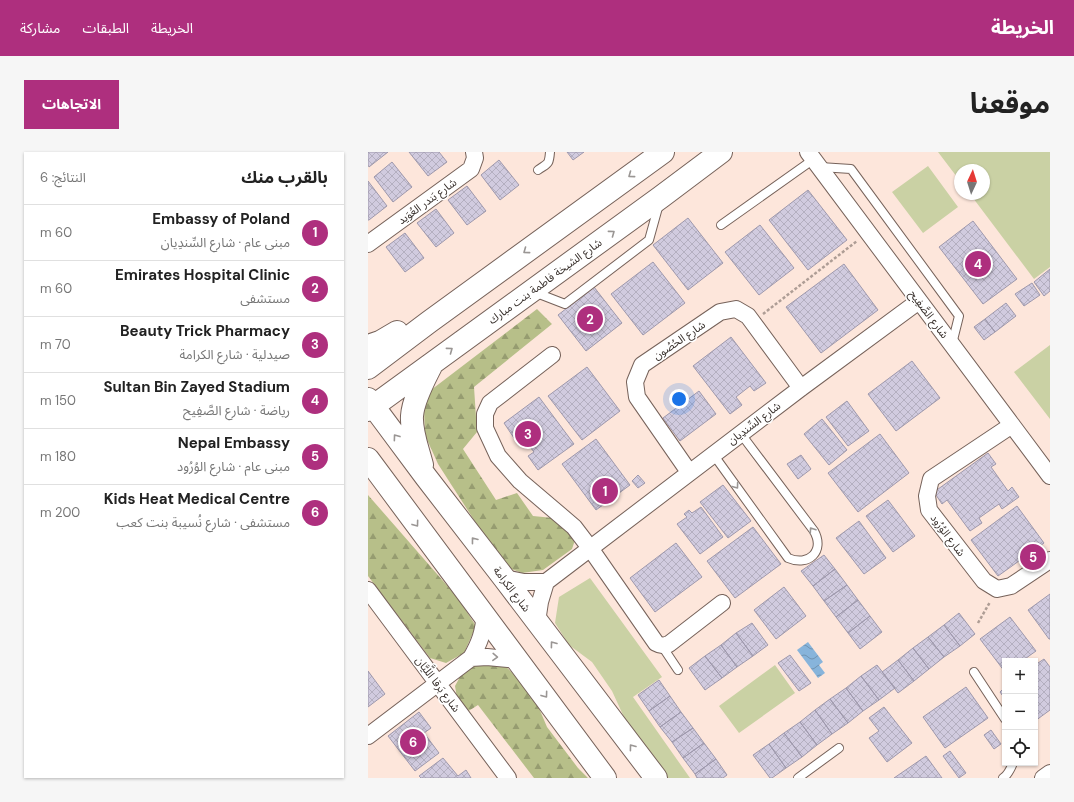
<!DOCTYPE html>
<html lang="ar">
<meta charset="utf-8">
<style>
body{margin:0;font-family:"DM Sans","Noto Sans Arabic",sans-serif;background:#f6f6f6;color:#222;direction:rtl}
.controls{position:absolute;right:12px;bottom:12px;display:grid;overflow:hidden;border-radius:0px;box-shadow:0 1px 3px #0004}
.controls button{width:36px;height:36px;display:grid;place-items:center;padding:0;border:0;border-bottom:1px solid #e0e0e0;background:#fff;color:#222;font:20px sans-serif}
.compass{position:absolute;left:586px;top:12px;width:36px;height:36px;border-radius:50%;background:#fff;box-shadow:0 1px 3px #0004;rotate:4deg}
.you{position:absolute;left:311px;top:247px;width:14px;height:14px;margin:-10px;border:3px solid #fff;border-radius:50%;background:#1a73e8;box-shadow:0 0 0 6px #1a73e833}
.badge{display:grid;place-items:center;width:26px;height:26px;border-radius:50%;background:#ae2f7e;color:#fff;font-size:13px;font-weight:700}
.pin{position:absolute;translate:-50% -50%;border:2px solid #fff;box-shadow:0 1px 4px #0006}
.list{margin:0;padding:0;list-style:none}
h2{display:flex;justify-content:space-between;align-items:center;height:52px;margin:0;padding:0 16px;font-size:17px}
h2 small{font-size:13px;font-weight:400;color:#767676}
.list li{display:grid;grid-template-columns:26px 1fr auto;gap:12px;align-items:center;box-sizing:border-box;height:56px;padding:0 16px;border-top:1px solid #e0e0e0}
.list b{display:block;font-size:15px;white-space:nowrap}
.list p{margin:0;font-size:13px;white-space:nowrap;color:#767676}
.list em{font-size:13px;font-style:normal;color:#767676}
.icon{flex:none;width:22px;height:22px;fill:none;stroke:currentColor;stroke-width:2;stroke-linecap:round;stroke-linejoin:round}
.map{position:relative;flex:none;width:682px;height:626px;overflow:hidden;direction:ltr;border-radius:0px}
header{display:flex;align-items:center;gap:24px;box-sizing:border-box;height:56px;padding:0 20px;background:#ae2f7e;color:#fff}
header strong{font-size:19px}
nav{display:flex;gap:22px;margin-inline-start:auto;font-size:14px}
.intro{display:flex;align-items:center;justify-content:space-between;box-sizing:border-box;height:96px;padding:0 24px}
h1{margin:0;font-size:28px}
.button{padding:10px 18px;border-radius:0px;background:#ae2f7e;color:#fff;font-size:14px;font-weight:700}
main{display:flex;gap:24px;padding:0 24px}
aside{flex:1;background:#fff;border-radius:0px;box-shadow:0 1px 3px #0004}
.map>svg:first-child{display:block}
.forest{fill:url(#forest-firs)}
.park{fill:#cad1a4}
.water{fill:url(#water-waves)}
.building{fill:url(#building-cross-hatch);stroke:#9e98ac}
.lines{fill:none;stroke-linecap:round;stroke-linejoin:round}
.lane-casing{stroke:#76625a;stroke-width:10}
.street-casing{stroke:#76625a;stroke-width:18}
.secondary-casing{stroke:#76625a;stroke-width:24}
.path{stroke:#ae9d95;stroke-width:2.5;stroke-dasharray:3 2;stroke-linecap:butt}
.lane{stroke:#fff;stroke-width:8}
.street{stroke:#fff;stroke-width:16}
.secondary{stroke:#fff;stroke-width:22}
.oneway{stroke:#9a9694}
.labels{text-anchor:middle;stroke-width:3;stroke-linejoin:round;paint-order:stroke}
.street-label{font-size:11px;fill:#362e2a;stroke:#fff}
</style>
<header>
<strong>الخريطة</strong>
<nav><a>الخريطة</a><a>الطبقات</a><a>مشاركة</a></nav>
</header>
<div class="intro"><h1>موقعنا</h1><a class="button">الاتجاهات</a></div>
<main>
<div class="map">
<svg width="682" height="626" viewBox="0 0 682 626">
<defs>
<pattern id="forest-firs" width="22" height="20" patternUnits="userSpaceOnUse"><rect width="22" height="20" fill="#b7bf89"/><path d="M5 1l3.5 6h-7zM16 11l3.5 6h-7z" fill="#969c70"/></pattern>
<pattern id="water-waves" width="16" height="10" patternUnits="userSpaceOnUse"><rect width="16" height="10" fill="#87b4db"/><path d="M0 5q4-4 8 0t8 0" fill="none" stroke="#6f93b2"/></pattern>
<pattern id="building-cross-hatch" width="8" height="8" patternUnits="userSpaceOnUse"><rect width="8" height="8" fill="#d1cbdf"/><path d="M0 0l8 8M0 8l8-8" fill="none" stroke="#b4afc0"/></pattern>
</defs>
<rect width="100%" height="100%" fill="#fde6db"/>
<path class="forest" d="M169,157L184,172L106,235L109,280L95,297L128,348L149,341L165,364L185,366L208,385L204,397L175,418L154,421L138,415L106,368L70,312L57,283L56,258L63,238Z
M0,343L90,446L108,474L96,501L78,511L62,506L0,424Z
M134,511L153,529L168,549L179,575L210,616L220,626H166L110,553L99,560L89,546L87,534L93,523L103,514Z"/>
<path class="park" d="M570,0H682V115L666,127L602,42H616V18H592V29Z
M560,14L590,55L555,81L524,40Z
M682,193V267L646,220Z
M222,426L294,525L265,545L322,626H299L261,576L244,539L224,510L201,493L187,471L191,445Z
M407,513L427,541L371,581L351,554Z"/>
<path class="water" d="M440,490L455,510L451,513L457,521L450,526L429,498Z"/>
<path class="building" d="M0,0H20L1,15L0,13Z
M41,0H71L79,10L60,24Z
M199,0H216L205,8Z
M131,8L151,33L132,48L113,23Z
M24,10L44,35L25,50L6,25Z
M0,29L19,54L1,68H0Z
M99,34L118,59L99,73L80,48Z
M440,38L479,88L440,118L401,68Z
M68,57L86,81L68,95L49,71Z
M320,66L355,111L320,138L285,93Z
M605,69L649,127L615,152L571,95Z
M392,73L426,116L391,143L357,100Z
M37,81L56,106L37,120L18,95Z
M285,110L317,151L275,183L243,142Z
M476,112L510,158L453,201L418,155Z
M682,117V139L676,144L666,130Z
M664,131L672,143L656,154L647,142Z
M226,135L254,171L218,199L190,163Z
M638,151L648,164L627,180L617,167Z
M617,167L627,180L616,188L606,175Z
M363,185L398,231L386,239L382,234L368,245L374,253L362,262L325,214Z
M544,209L572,246L528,279L500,242Z
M219,215L252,259L214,288L180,244Z
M331,239L348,262L312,289L295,266Z
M171,245L206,292L170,318L160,304L166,300L152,282L146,286L136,271Z
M479,249L501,279L480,294L458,265Z
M454,267L479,298L461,313L436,282Z
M512,282L541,321L490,360L460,321Z
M228,287L262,333L228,358L194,312Z
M620,301L628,312L623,315L640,339L644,335L651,345L634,357L631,352L611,366L614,371L602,379L579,348L574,352L566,340Z
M433,303L443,317L430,327L419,312Z
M270,323L277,331L270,336L264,329Z
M355,333L383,369L360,386L332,350Z
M520,348L547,384L525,400L498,364Z
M649,354L676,391L630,424L603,388Z
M333,355L355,385L332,402L309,372L319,365L316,362L321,358L324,361Z
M491,369L518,406L496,422L468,386Z
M385,375L413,412L367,446L339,409Z
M308,391L334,425L287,460L262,426Z
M456,403L467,417L445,434L433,419Z
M467,417L479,433L456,449L445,434Z
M479,433L490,448L468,465L456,449Z
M416,435L438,464L408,487L386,458Z
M682,442V487H681L660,458Z
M490,448L502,464L480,481L468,465Z
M591,461L607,482L592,494L576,473Z
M502,464L514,480L492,497L480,481Z
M642,465L668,499L654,509H637V520L612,487Z
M384,471L400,493L385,504L368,481Z
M576,473L592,494L576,505L560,485Z
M368,481L385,504L369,515L353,493Z
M560,485L576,505L561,517L545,496Z
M353,493L369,515L354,526L337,504Z
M545,496L561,517L546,529L530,508Z
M422,503L443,531L431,539L410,511Z
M337,504L354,526L337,538L321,516Z
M676,507L682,515V558L667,569V513Z
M530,508L546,529L530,541L514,520Z
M509,513L527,536L511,548L493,524Z
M0,519L17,542L0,555Z
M493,524L511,548L495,559L478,536Z
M291,528L302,544L281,559L270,543Z
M598,535L620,566L577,596L555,565Z
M637,535V547L632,540Z
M478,536L495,559L480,571L462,547Z
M302,544L313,560L292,575L281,559Z
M462,547L480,571L464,582L447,558Z
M516,555L544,591L519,610L501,586L511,579L501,566Z
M447,558L464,582L449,593L432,570Z
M51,560L63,576L56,581L71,601L47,619L20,584Z
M313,560L325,576L304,590L292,575Z
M432,570L449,593L434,605L416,581Z
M325,576L336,591L315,606L304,590Z
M623,578L633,592L626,597L616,583Z
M416,581L434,605L418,616L401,592Z
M336,591L348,607L327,622L315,606Z
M401,592L418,616L404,626H402L385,603Z
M582,599L598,621L591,626L575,604Z
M558,604L574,626H526Z
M75,606L90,624L98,618L103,626H53L51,624Z
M348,607L359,623L355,626H329L327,622Z"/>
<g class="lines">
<defs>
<path id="lane" d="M452,15L483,17L591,164L584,192
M170,18C180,11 181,13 182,0
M353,73L446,7
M166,140L197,152L281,88L291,52
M345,302L420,406C441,415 457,399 446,379L373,282
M294,494L310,518
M606,520L637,567
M430,626L471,596
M635,626C640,623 643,616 645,611"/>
<path id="street" d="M440,0L682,324
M0,92L103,17L107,6L106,0
M184,203L122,251L117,262V276L130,304L152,329L206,375L222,396L288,491C293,494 296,494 301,492L354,451
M644,273L563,327L559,344L561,358L616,429L629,437L643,434L682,408
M321,320L269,245L267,230L274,213L352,160L368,157L380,164L433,236
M136,426L156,430H178
M0,438L140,626
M169,470L172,450L178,430L433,236L551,149
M103,506L119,505L150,508
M0,584L103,506C112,490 115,481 117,463
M675,626L682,621"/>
<path id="secondary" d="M0,194L12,190L29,180
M0,216L61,170L295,0
M0,247L58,325L136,426L288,626
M0,258L293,45L353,0
M0,307L237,626
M54,313C50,297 43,280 44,264C45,248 56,228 63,214"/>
</defs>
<use href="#lane" class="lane-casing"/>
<use href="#street" class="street-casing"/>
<use href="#secondary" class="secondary-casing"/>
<path class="path" d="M395,162L489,89
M610,471L622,450"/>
<use href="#lane" class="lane"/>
<use href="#street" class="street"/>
<use href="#secondary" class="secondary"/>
</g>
<defs><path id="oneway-chevron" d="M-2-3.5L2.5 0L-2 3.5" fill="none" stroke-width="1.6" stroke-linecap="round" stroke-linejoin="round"/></defs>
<g class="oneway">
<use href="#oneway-chevron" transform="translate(263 23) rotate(144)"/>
<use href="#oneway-chevron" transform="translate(244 81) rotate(-36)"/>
<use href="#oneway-chevron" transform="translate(158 99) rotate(144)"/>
<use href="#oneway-chevron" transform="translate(82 198) rotate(-36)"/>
<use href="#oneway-chevron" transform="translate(28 285) rotate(-126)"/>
<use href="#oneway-chevron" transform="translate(368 334) rotate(54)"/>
<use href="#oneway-chevron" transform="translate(48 372) rotate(54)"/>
<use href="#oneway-chevron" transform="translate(444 378) rotate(-124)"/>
<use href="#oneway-chevron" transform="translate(106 388) rotate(-128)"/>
<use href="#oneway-chevron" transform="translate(185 492) rotate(-127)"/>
<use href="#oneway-chevron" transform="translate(127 505) rotate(2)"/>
<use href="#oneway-chevron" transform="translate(177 543) rotate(54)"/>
<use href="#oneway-chevron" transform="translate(264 595) rotate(-127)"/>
</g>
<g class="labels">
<g class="street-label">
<text transform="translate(59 49) rotate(-36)" y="4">شارع بَندر العُوَيد</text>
<text transform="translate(177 129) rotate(-36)" y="4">شارع الشيخة فاطمة بنت مبارك</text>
<text transform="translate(561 162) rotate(53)" y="4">شارع الصَّفِيح</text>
<text transform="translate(311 188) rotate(-34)" y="4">شارع الحُصُون</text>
<text transform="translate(386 271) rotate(-37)" y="4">شارع السِّندِيان</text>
<text transform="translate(580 383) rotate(53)" y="4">شارع الوُرُود</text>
<text transform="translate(144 437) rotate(53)" y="4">شارع الكرامة</text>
<text transform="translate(70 532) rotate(53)" y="4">شارع بَرقا اللَّيَّان</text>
</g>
</g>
</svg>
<div class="controls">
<button>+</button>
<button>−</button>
<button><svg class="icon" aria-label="locate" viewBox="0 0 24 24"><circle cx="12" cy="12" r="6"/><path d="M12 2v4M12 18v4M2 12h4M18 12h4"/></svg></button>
</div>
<svg class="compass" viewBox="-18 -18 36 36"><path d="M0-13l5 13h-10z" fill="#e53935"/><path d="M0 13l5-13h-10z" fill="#767676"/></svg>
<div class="you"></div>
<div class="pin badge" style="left:237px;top:339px">1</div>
<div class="pin badge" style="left:222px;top:167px">2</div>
<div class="pin badge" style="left:160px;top:282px">3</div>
<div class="pin badge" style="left:610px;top:112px">4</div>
<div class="pin badge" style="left:665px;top:405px">5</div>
<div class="pin badge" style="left:45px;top:590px">6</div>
</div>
<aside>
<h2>بالقرب منك<small>النتائج: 6</small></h2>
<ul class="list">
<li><span class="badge">1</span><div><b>Embassy of Poland</b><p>مبنى عام · شارع السِّندِيان</p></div><em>60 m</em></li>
<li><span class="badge">2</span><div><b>Emirates Hospital Clinic</b><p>مستشفى</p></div><em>60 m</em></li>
<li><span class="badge">3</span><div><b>Beauty Trick Pharmacy</b><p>صيدلية · شارع الكرامة</p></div><em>70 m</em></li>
<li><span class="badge">4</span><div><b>Sultan Bin Zayed Stadium</b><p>رياضة · شارع الصَّفِيح</p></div><em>150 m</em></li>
<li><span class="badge">5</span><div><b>Nepal Embassy</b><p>مبنى عام · شارع الوُرُود</p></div><em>180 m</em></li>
<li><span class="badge">6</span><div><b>Kids Heat Medical Centre</b><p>مستشفى · شارع نُسيبة بنت كعب</p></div><em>200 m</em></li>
</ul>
</aside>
</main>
